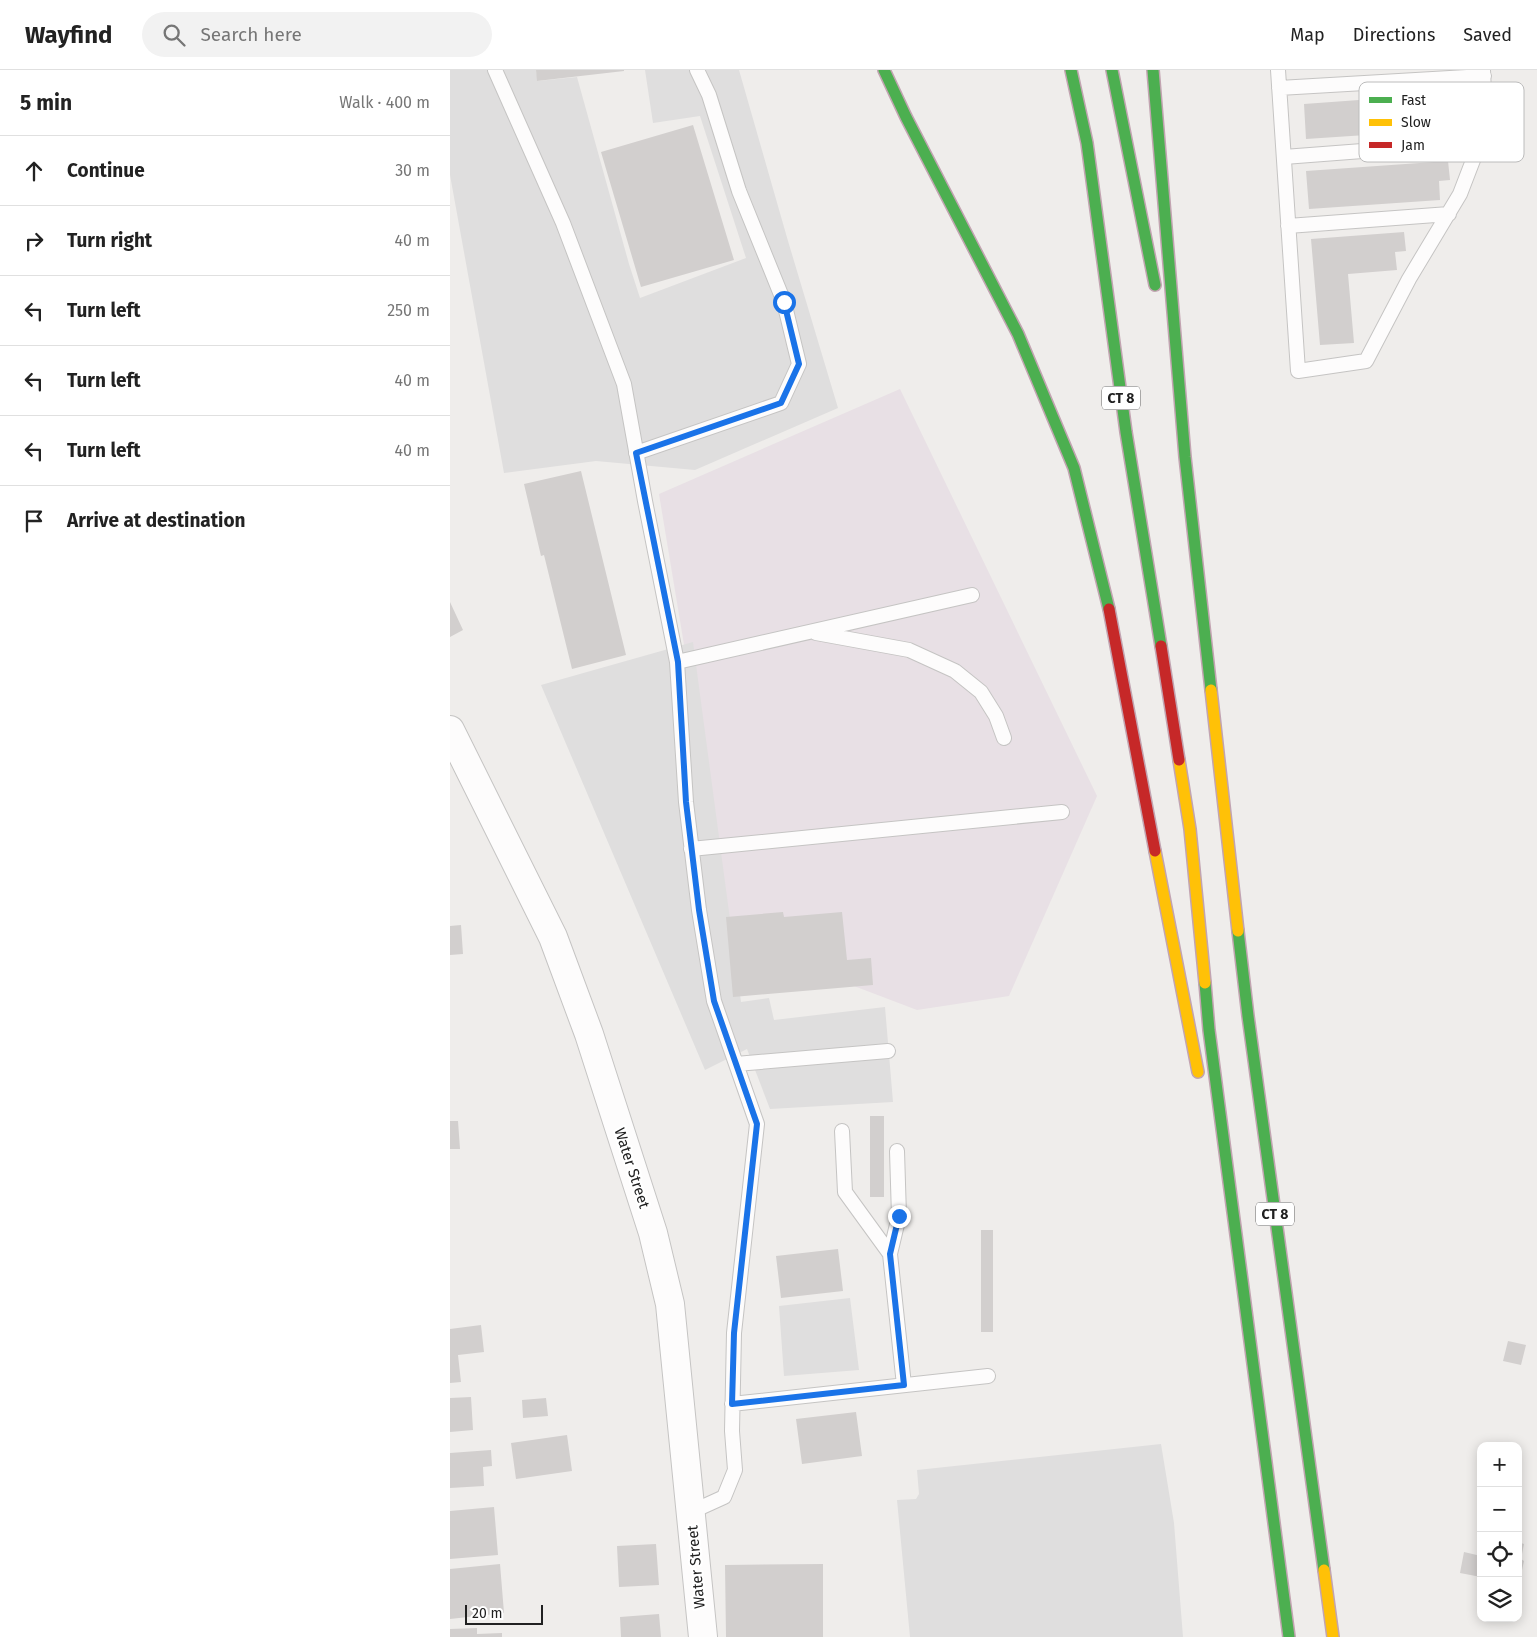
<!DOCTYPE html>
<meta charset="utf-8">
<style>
body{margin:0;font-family:"Fira Sans",sans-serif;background:#f2f2f2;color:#222}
.controls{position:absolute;right:15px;bottom:15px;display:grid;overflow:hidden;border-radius:10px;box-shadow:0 2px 12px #0003}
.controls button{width:45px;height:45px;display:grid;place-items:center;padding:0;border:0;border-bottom:1px solid #e0e0e0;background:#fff;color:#222;font:25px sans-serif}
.scale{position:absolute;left:15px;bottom:12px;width:78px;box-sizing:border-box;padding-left:5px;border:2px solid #212121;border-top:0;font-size:14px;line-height:18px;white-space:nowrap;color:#212121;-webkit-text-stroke:4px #fff;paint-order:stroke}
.stop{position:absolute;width:15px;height:15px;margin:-11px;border:4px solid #1a73e8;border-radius:50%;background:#fff}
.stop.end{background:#1a73e8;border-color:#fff;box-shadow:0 1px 5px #0008}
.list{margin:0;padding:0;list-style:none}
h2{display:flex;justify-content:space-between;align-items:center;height:65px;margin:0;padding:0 20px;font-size:21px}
h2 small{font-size:16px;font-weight:400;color:#767676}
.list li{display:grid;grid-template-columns:32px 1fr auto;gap:15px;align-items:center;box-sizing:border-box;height:70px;padding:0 20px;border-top:1px solid #e0e0e0}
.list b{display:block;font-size:19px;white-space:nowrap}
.list em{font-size:16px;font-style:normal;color:#767676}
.icon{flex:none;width:28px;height:28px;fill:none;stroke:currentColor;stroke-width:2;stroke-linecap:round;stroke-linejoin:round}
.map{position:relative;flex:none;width:1087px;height:1567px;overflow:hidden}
header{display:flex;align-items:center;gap:30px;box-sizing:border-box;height:70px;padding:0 25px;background:#fff;border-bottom:1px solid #e0e0e0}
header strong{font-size:24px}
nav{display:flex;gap:28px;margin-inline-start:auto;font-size:18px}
.search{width:350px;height:45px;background:#f2f2f2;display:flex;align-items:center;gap:12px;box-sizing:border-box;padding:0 18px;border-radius:28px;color:#767676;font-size:19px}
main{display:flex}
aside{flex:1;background:#fff}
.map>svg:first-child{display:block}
.industrial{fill:#e8e0e5}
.parking{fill:#dfdede}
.building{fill:#d2cfce}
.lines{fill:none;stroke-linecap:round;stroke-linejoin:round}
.lane-casing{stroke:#c5c4c3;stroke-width:16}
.street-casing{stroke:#c5c4c3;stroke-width:30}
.fast-casing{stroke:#c2a4b1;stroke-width:14}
.slow-casing{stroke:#c2a4b1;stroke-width:14}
.jam-casing{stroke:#c2a4b1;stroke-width:14}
.lane{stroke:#fdfcfc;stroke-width:14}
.street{stroke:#fdfcfc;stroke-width:28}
.fast{stroke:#4caf50;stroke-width:11}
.slow{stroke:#ffc107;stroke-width:11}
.jam{stroke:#c62828;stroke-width:11}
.route{stroke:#1a73e8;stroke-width:6}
.labels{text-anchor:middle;stroke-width:4.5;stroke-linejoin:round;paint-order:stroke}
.shield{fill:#fff;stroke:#646464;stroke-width:1}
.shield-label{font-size:14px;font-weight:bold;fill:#212121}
.street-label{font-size:15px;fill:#212121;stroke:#fff}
.key{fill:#fff;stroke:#bcbcbc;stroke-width:1}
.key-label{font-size:14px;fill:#212121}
</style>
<header>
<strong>Wayfind</strong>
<div class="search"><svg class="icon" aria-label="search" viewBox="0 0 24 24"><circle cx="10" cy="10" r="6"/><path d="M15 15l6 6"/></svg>Search here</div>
<nav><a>Map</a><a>Directions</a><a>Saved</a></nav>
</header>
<main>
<aside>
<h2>5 min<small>Walk · 400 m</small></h2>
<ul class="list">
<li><svg class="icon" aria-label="ahead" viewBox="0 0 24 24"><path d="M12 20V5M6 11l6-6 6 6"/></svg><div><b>Continue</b></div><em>30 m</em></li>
<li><svg class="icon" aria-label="right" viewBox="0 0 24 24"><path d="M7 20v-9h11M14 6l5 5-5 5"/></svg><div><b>Turn right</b></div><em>40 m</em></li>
<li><svg class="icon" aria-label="left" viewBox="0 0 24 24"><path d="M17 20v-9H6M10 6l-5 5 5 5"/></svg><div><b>Turn left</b></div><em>250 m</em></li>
<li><svg class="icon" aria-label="left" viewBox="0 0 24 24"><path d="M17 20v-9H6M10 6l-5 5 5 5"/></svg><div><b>Turn left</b></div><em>40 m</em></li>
<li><svg class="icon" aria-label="left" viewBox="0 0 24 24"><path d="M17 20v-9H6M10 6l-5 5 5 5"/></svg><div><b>Turn left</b></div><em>40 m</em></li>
<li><svg class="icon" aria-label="arrive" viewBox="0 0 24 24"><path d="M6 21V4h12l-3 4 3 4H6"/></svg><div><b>Arrive at destination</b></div></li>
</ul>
</aside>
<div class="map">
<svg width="1087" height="1567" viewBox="0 0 1087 1567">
<rect width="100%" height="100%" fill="#efedeb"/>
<path class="industrial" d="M450,319L647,726L559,926L467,940L283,870L209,424Z"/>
<path class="parking" d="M0,0H86L88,11L127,7L179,194L190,228L296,188L250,46L203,53L195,0H289L338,171L388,338L245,400L146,391L54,403L0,105Z
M243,572L291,932L319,928L324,950L435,937L443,1032L320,1039L297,979L255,1000L91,615Z
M400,1228L409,1300L334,1306L329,1236Z
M711,1374L724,1453L733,1567H460L447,1430L466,1429L469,1424L467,1400Z"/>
<path class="building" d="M86,0H174V1L87,11Z
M1019,22L1021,58L856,69L854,34Z
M243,55L284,190L191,217L151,82Z
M998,91L1000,110L989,111L990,130L859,139L856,101Z
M954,162L956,181L945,182L947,200L898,204L904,273L870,275L861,169Z
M131,401L176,585L122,599L94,485L91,486L74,414Z
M0,532L13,560L0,567Z
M333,842L334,847L392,842L397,890L421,888L423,915L283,927L276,847Z
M11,855L13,884L0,885V856Z
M420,1046H434V1127H420Z
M0,1051H8L10,1079H0Z
M531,1160H543V1262H531Z
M388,1179L393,1221L331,1228L326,1186Z
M31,1255L34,1282L8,1285L11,1312L0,1313V1259Z
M1058,1271L1076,1275L1071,1295L1053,1291Z
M21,1327L23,1360L0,1362V1328Z
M96,1328L98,1346L73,1348L72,1330Z
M406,1342L412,1386L352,1394L346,1349Z
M117,1365L122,1401L66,1409L61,1373Z
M41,1380L42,1396L33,1397L34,1416L0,1418V1383Z
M44,1437L48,1485L0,1489V1441Z
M1068,1472L1074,1474L1071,1489L1074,1491L1069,1514Z
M206,1474L209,1515L169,1517L167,1476Z
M1014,1482L1031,1486V1507L1010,1503Z
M50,1494L54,1543L0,1549V1499Z
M373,1494V1567H276L275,1495Z
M209,1544L211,1567H171L170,1547Z
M27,1558V1564L52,1563V1567H0V1559Z"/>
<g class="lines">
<defs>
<path id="lane" d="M45,0L113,153L174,314L195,431L227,592L236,732L249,840L264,931L307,1054L284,1263L282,1361L285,1400L274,1427L241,1442
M828,0L848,301L916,291L959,209L1010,124L1030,72L1035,45L1033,0
M829,18L1034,6
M834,87L1030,72
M838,156L999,144
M186,383L331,333L349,294L334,232L289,121L259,25L247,0
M366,563L459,580L505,601L531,622L546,646L554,668
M227,592L522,525
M241,779L612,742
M286,994L438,981
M392,1061L395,1122L440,1184
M447,1081L449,1146L440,1184L454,1315
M282,1334L538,1306"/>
<path id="street" d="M0,660L103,867L139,964L203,1163L220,1234L253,1567"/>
<path id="fast" d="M434,0L456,47L568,264L624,398L659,539
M621,0L637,73L676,362L711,576
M662,0L705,215
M703,0L735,387L761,620
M788,861L798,946L874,1500
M755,913L759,960L839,1567"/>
<path id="slow" d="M761,620L788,861
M729,690L740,759L755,913
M705,781L748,1002
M874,1500L883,1567"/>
<path id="jam" d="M659,539L705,781
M711,576L729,690"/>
</defs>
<use href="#lane" class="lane-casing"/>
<use href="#street" class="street-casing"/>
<use href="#fast" class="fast-casing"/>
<use href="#slow" class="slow-casing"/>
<use href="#jam" class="jam-casing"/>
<use href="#lane" class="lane"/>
<use href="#street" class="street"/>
<use href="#fast" class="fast"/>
<use href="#slow" class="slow"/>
<use href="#jam" class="jam"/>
</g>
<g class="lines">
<path class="route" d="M334,232L349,294L331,333L186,383L228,592L236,732L249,840L264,931L307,1054L284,1263L282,1334L454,1315L440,1184L449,1146"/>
</g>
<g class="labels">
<g class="shield">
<rect x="652" y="316.5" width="38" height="23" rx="4"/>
<rect x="806" y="1132.5" width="38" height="23" rx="4"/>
</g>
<g class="shield-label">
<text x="671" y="333">CT 8</text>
<text x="825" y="1149">CT 8</text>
</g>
<g class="street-label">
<text transform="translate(182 1098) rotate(72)" y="5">Water Street</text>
<text transform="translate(246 1497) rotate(-95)" y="5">Water Street</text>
</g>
</g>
<rect x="909" y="12" width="165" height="80" rx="8" class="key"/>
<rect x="919" y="27" width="23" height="6" fill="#4caf50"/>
<rect x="919" y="49" width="23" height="7" fill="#ffc107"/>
<rect x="919" y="72" width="23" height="6" fill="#c62828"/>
<g class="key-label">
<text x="951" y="35">Fast</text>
<text x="951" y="57">Slow</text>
<text x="951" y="80">Jam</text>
</g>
</svg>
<div class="controls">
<button>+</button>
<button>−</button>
<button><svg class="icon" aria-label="locate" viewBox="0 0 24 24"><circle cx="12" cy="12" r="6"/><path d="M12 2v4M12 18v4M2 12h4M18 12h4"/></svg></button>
<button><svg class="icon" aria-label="layers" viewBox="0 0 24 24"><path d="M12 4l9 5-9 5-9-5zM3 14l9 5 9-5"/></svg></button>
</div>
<div class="scale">20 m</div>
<div class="stop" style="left:334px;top:232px"></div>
<div class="stop end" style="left:449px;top:1146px"></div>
</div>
</main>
